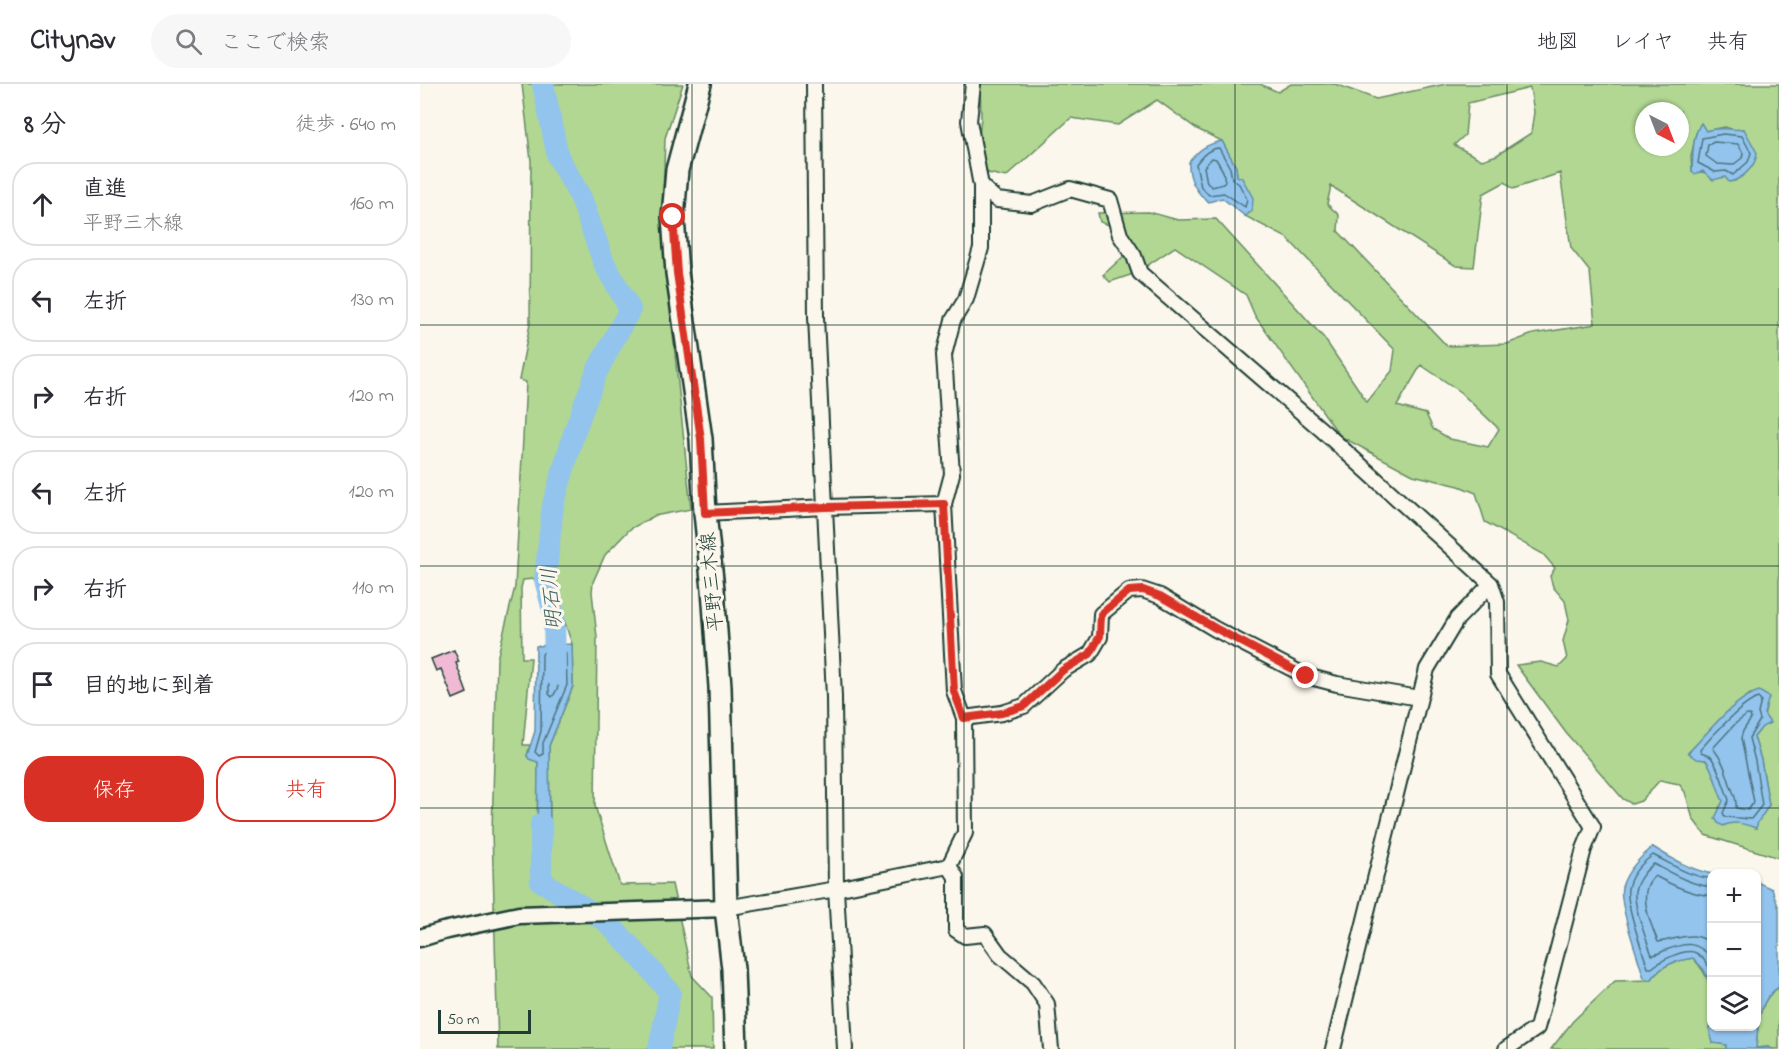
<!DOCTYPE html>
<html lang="ja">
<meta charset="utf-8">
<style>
body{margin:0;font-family:"Indie Flower","Klee One",sans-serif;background:#f7f7f7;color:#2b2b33}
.controls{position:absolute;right:18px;bottom:18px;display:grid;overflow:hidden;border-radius:12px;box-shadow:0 2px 4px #0004}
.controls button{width:54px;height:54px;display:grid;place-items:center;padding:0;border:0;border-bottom:2px solid #e1e1e2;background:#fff;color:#2b2b33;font:30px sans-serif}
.compass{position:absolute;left:1215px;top:18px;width:54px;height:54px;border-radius:50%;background:#fff;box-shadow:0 2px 4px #0004;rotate:138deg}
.scale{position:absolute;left:18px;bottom:15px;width:93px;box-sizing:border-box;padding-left:6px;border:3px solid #1f3d34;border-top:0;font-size:16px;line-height:21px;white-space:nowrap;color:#1f3d34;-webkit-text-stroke:4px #fbf7ec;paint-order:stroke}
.stop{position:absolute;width:18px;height:18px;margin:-14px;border:4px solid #d93025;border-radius:50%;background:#fff}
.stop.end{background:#d93025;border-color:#fff;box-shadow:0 2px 6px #0008}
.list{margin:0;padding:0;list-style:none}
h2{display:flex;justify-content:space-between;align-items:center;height:78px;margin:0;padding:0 24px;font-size:26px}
h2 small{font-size:20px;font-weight:400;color:#7c7c81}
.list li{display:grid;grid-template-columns:39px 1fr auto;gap:18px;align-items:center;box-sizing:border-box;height:84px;margin:0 12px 12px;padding:0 12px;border:2px solid #e1e1e2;border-radius:24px}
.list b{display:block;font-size:22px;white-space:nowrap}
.list p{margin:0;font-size:20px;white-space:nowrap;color:#7c7c81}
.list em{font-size:20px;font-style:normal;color:#7c7c81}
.actions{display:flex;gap:12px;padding:18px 24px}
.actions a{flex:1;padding:14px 0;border:2px solid #d93025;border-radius:24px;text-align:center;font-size:21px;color:#d93025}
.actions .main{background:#d93025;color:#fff}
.icon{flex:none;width:33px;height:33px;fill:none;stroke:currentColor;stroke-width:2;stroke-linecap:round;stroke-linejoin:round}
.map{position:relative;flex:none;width:1359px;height:965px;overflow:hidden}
header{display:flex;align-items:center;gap:36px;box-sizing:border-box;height:84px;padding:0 30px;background:#fff;border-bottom:2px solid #e1e1e2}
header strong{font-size:28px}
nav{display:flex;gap:33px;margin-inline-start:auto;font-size:21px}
.search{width:420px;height:54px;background:#f7f7f7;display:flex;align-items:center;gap:15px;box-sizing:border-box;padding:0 21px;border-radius:33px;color:#7c7c81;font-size:22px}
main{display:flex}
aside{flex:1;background:#fff}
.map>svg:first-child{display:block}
.green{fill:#b1d793;stroke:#688a64;stroke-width:1.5;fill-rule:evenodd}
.water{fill:#92c4ee;stroke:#648ea4;stroke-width:1.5}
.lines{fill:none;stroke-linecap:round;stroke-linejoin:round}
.shore{stroke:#4d737e;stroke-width:1.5}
.river{stroke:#92c4ee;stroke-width:22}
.building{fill:#f0bad4;stroke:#1f3d34;stroke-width:1.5}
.minor-casing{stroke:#1f3d34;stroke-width:18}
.tertiary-casing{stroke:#1f3d34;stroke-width:21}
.primary-casing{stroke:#1f3d34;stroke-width:26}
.minor{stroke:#fbf7ec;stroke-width:14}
.tertiary{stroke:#fbf7ec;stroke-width:16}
.primary{stroke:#fbf7ec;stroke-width:21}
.route{stroke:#d93025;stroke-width:8}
.grid{fill:none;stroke:#1f3d34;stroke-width:1.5;stroke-opacity:0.55}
.labels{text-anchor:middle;stroke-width:6;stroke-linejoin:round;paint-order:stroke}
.street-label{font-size:20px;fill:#1f3d34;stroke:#fbf7ec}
.water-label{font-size:21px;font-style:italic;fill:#3c5f62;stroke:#fbf7ec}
</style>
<header>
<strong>Citynav</strong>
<div class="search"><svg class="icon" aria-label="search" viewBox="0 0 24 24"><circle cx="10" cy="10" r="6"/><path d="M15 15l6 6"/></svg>ここで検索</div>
<nav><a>地図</a><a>レイヤ</a><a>共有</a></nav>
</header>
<main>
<aside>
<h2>8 分<small>徒歩 · 640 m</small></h2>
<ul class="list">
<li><svg class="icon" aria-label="ahead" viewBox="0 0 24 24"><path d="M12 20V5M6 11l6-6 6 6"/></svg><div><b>直進</b><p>平野三木線</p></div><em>160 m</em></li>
<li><svg class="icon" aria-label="left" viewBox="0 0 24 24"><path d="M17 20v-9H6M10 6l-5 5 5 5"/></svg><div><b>左折</b></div><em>130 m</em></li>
<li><svg class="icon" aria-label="right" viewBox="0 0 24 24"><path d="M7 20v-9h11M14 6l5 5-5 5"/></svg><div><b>右折</b></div><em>120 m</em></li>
<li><svg class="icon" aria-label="left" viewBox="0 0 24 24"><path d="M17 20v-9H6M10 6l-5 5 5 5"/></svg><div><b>左折</b></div><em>120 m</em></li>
<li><svg class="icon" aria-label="right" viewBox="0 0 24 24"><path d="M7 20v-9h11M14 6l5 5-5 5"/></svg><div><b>右折</b></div><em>110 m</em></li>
<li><svg class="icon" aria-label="arrive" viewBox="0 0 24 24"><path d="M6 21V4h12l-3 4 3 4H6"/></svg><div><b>目的地に到着</b></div></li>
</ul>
<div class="actions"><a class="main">保存</a><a>共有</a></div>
</aside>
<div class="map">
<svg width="1359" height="965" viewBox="0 0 1359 965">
<rect width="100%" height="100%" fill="#fbf7ec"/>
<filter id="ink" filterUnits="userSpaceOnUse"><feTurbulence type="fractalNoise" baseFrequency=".0167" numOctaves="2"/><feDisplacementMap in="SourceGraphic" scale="12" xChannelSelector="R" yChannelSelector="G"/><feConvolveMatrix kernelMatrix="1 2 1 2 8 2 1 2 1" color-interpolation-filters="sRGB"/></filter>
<g filter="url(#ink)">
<path class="green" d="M102,0H263L245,54L242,145L271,425L234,432L210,445L185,471L173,498L172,508L177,553L175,722L200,801L252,800L272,892L292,913L293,965H78L72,746L77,575L95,503L106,298L99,296L110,240L111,77ZM136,493L141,527L152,560L153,602L129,662L130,753L126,770H117L118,677L107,672L110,661H103L111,574H102L101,504L103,496Z
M560,0H840L858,8L871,0H915L956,15L1026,0H1359V774L1285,751L1273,735L1265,708L1259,700L1240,696L1221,717L1212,720L1203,715L1146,649L1096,581L1121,578L1139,583L1147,575L1143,557L1149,536L1145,517L1133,503L1130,492L1135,484L1123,470L1065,438L1056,409L1039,402L993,391L920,352L835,232L826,211L755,163L716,189L690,198L683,191L705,171L704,162L698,144L680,138L678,129L729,128L758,136L796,135L904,254L947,318L972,287L975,266L867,154L825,132L832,127L817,92L816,83L802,57L777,45L737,16L698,41L651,34L586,93L568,89L561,82L557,72L561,33ZM1110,4L1114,28L1111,49L1077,71L1062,76L1034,61L1045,51L1048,19ZM1224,27H1260V63H1224ZM1305,43L1314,46L1324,45L1333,82L1315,97C1302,92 1285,88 1272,87L1271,73L1276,49ZM1140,89L1151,164L1170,188L1175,240L1113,250L1087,260L1027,262L918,147L919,131L907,120L911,102L1036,182L1054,183L1063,110L1085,98L1093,105ZM1001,281L1038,306L1079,345L1068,363L1030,355L1013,345L1006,330L977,322ZM1330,610L1348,613L1342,643L1334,653L1341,676L1349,721L1337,738L1336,744L1323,739L1310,738L1299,724L1304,717C1297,705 1295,684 1286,677C1282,673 1273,671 1268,669L1307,629Z
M1273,874C1295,898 1291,910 1291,942L1289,944L1306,961V965H1131L1153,937L1195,897L1231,896C1243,880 1255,877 1273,874Z
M1359,903V965H1352L1349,963L1336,964C1338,942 1338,915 1359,903Z"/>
<path class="water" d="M1281,39L1286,47C1299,42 1311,47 1324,45L1337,69C1336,82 1322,96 1309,98L1305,93L1293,96L1283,87L1275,90L1272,87C1273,72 1272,52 1281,39Z
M802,57L816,83L817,92L822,94L833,114L832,127L825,132L802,114L789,118C776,109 768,94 769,78C778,66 787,60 802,57Z
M152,560L153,602L129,662L130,753L126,770H117L118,678L109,675L107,672L115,647L116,562Z
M1339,607L1349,613L1344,630L1350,639L1342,643L1334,653L1341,676L1349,721L1338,738L1336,744C1324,740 1314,736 1303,742L1298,739L1295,734L1303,717C1296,703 1295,689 1286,676L1276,675L1268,669C1287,650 1313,615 1339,607Z
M1233,763C1252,775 1269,785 1292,790L1291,902L1284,886L1273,874C1255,877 1242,880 1231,896L1224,894C1219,876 1198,819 1202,803C1207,786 1219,774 1233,763Z
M1337,798L1352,805L1359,825V903C1338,915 1338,942 1336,964L1349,963L1352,965H1306V961L1293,959L1289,944L1291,942H1336Z"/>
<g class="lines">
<path class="shore" d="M1303,50L1322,52L1331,69L1328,78L1313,91L1306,87L1295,88L1278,79L1282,54Z
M1294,58L1318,60L1323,69L1322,74L1313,81L1297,80L1286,72L1288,61Z
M799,64L810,84L812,95L819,100L827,115L825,123L804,109L789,111L781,103L776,80C781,73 789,64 799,64Z
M792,74L796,75L803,87L805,98L803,100L792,103L787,99L784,83Z
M144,567L146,569L147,601L123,659V670L119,672L115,668L121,647L122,570L124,568Z
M131,575H137L139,577C140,590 141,603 132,613L129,610V578Z
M1338,614L1341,617L1338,629L1340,636L1329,654L1335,677L1342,721L1331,735L1305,733L1303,729L1309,716C1303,701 1300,686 1291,673L1281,669L1280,666C1291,653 1322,619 1338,614Z
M1327,631H1330L1331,635L1323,647L1321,654L1334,718L1328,726L1316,724C1317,713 1313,709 1310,700C1305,684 1303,677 1293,664L1316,639Z
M1292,795C1265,791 1256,782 1233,771C1222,779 1210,791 1208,805C1205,819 1223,869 1228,884H1232C1240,877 1266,863 1276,869C1282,872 1289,882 1292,888
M1292,803C1269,800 1253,790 1234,780C1226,785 1217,797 1215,807C1213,821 1227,858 1232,871C1238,871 1240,868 1246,866C1267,858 1276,857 1292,874
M1292,812C1271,810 1254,802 1235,792C1216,806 1230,839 1238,858C1257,856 1275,844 1292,861"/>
<path class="river" d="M123,0L138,73L161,114L184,179L210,225L177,287L155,346L133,421L125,496L134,530L135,591
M121,740V797L186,837L222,875L250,909L239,965"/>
</g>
<path class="building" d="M34,566L39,578L36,579L47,609L33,615L21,585L16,587L11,575Z"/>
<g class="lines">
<defs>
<path id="minor" d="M394,0L396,233L414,613L416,805L425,965
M561,102L577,116L612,120L650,105L690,116L700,151L714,172L720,189L903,347L1071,500L1077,518L1078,590L1173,743L1164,765L1117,944L1086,965
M285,429L406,423L524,420
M544,634L582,629L604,622L643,586L670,570L680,553L681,530L709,507L722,506L740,512L795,545L886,592L917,600L999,614
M529,782L545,749L544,634L534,607L524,420L532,390L524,271L533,236L546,215L561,164V102L549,37L553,0
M529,782L536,793V846L545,852L565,850L580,871L613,899L627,920L631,965
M306,824L416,805L529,782
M913,965L1007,585L1037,535L1071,500"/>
<path id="tertiary" d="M0,854L23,847L99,831L306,824"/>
<path id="primary" d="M280,0L257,86L253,133L257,189L281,355L285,429L293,505L300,603L306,824L313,885L316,965"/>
</defs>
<use href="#minor" class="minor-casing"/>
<use href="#tertiary" class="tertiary-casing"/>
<use href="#primary" class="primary-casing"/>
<use href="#minor" class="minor"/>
<use href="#tertiary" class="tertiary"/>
<use href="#primary" class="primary"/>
</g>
</g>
<g class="lines" filter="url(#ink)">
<path class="route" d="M253,133L257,189L281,355L285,429L406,423L524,420L534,607L544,634L582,629L604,622L643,586L670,570L680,552L681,530L709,507L723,506L740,512L795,544L886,592"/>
</g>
<path class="grid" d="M272,0V965M544,0V965M815,0V965M1087,0V965M0,241H1359M0,482H1359M0,724H1359"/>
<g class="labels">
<g class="street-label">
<text transform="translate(291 498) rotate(-95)" y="7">平野三木線</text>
</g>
<g class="water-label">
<text transform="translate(131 515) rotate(-95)" y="7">明石川</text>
</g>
</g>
</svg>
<div class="controls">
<button>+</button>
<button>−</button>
<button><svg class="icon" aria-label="layers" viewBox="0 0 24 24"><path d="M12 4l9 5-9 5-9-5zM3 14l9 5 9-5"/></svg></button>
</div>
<svg class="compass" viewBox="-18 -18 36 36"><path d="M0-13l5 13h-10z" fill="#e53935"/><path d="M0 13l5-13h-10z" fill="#7c7c81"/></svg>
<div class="scale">50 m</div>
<div class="stop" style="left:253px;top:133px"></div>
<div class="stop end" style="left:886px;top:592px"></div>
</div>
</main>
